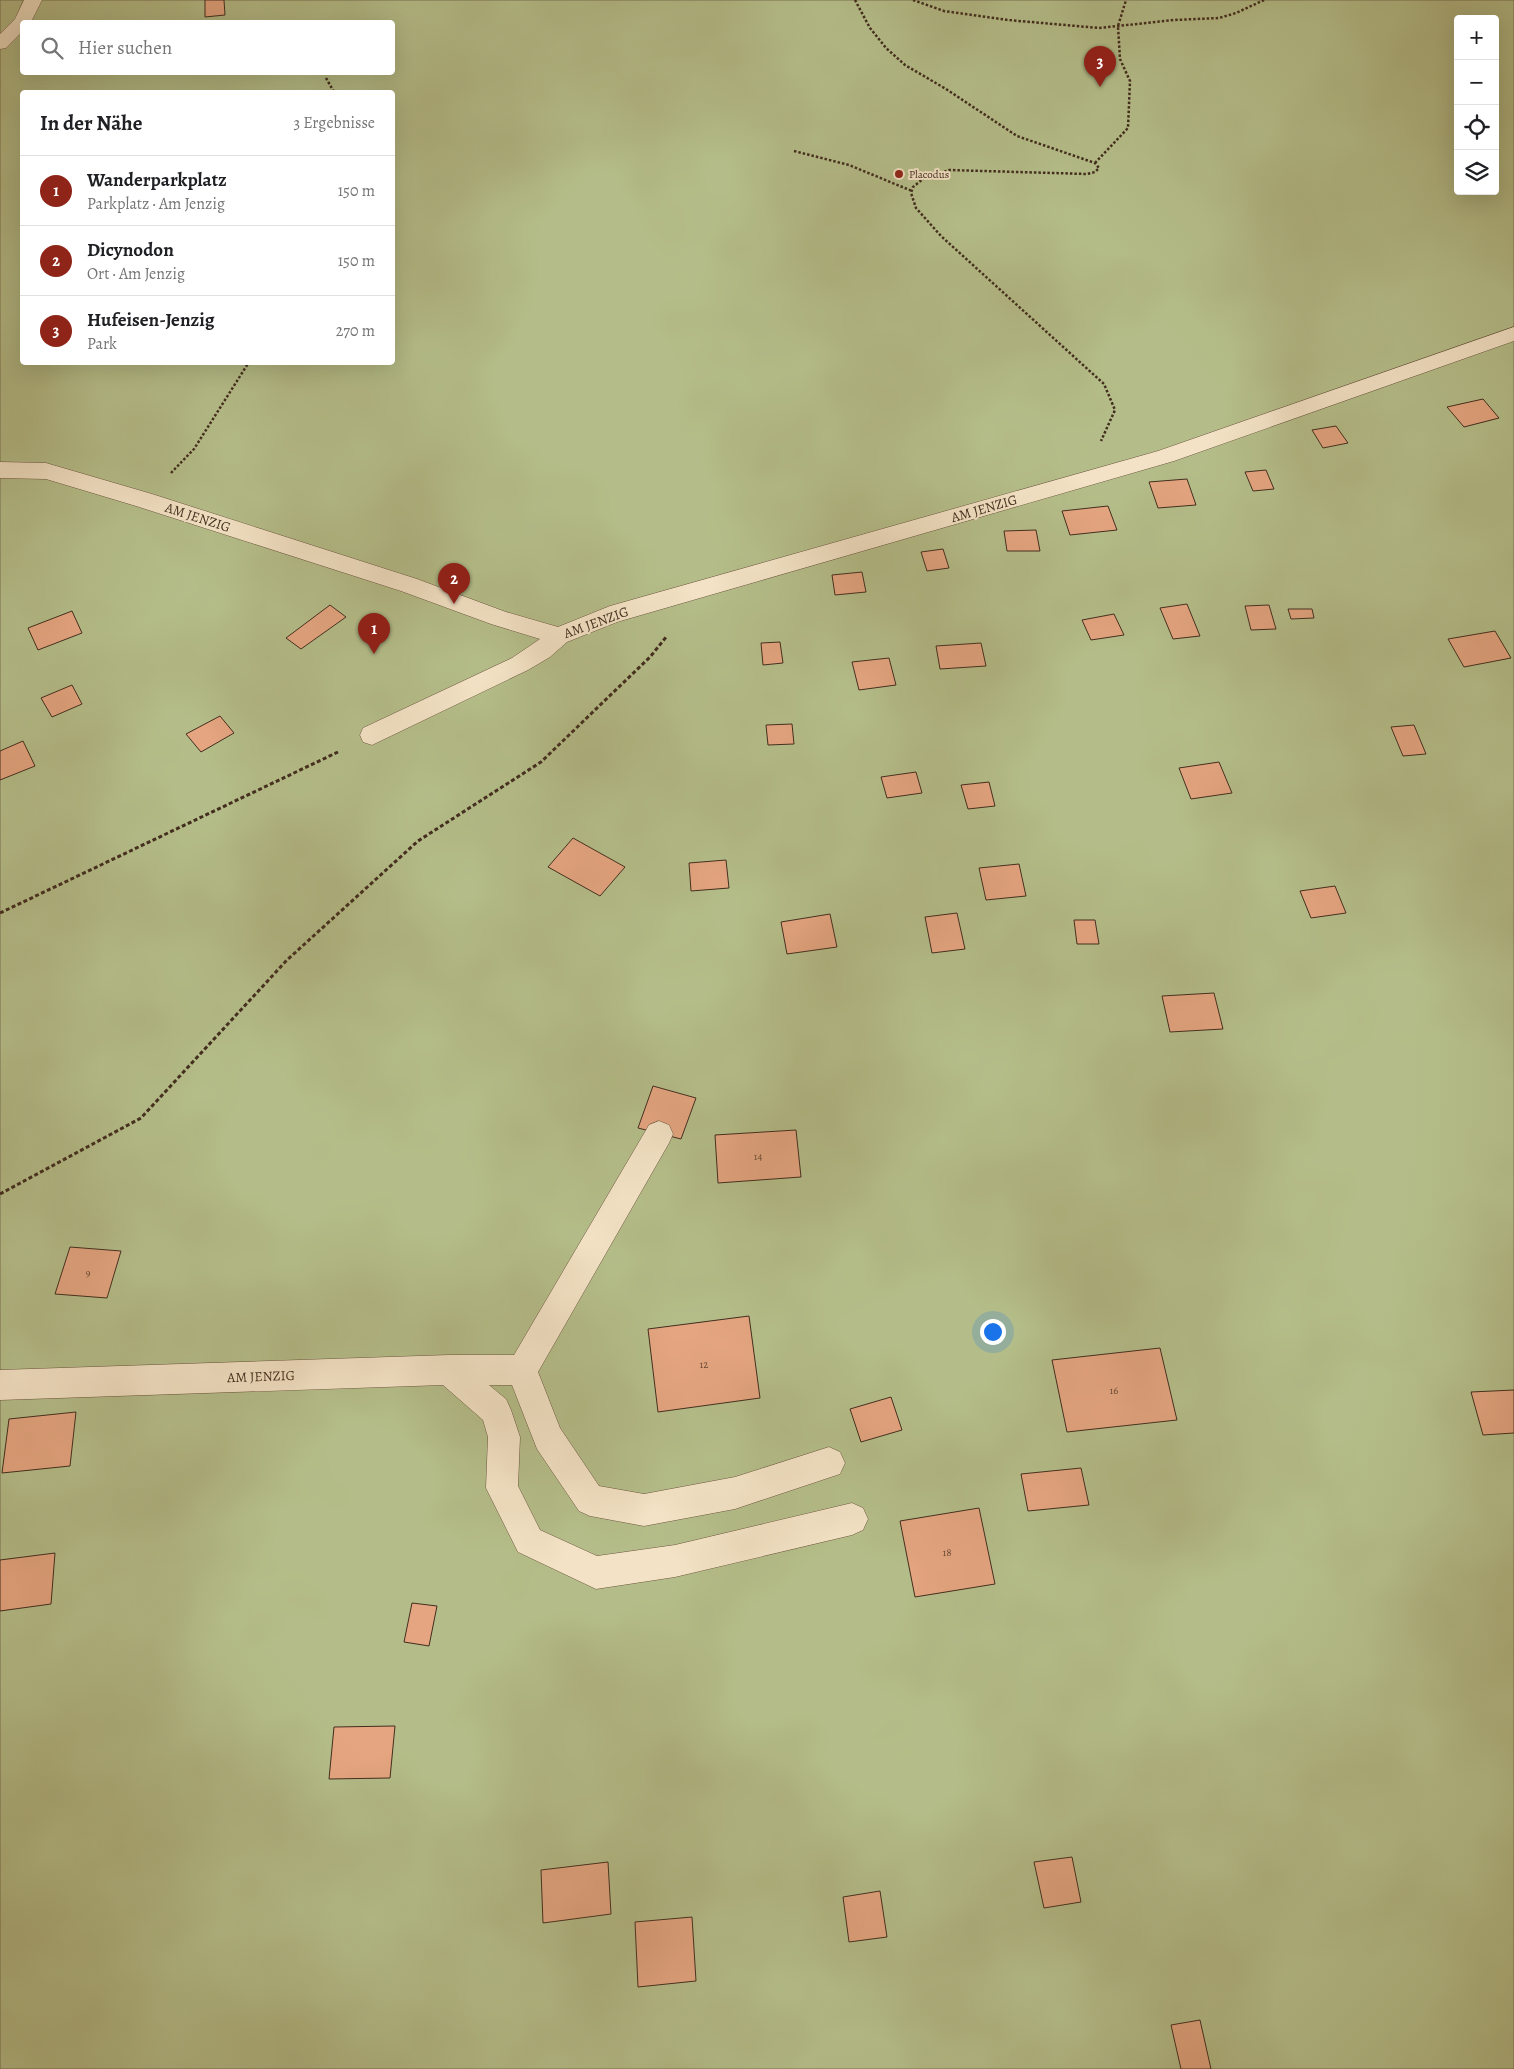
<!DOCTYPE html>
<html lang="de">
<meta charset="utf-8">
<style>
body{margin:0;font-family:Alegreya,serif;background:#f6f6f6;color:#202124}
.controls{position:absolute;right:15px;top:15px;display:grid;overflow:hidden;border-radius:5px;box-shadow:0 5px 20px #0002}
.controls button{width:45px;height:45px;display:grid;place-items:center;padding:0;border:0;border-bottom:1px solid #e0e0e0;background:#fff;color:#202124;font:25px sans-serif}
.you{position:absolute;left:992px;top:1331px;width:18px;height:18px;margin:-12px;border:4px solid #fff;border-radius:50%;background:#1a73e8;box-shadow:0 0 0 8px #1a73e833}
.badge{display:grid;place-items:center;width:32px;height:32px;border-radius:50%;background:#8f2418;color:#fff;font-size:16px;font-weight:700}
.pin{position:absolute;translate:-50% -41px;filter:drop-shadow(0 1px 2px #0008)}
.pin::after{content:'';position:absolute;top:26px;width:18px;height:15px;background:inherit;clip-path:polygon(0 0,100% 0,50% 100%)}
.list{margin:0;padding:0;list-style:none}
h2{display:flex;justify-content:space-between;align-items:center;height:65px;margin:0;padding:0 20px;font-size:21px}
h2 small{font-size:16px;font-weight:400;color:#757577}
.list li{display:grid;grid-template-columns:32px 1fr auto;gap:15px;align-items:center;box-sizing:border-box;height:70px;padding:0 20px;border-top:1px solid #e0e0e0}
.list b{display:block;font-size:19px;white-space:nowrap}
.list p{margin:0;font-size:16px;white-space:nowrap;color:#757577}
.list em{font-size:16px;font-style:normal;color:#757577}
.icon{flex:none;width:28px;height:28px;fill:none;stroke:currentColor;stroke-width:2;stroke-linecap:round;stroke-linejoin:round}
.map{position:relative;flex:none;width:1514px;height:2069px;overflow:hidden}
.search{position:absolute;background:#fff;box-shadow:0 5px 20px #0002;left:20px;top:20px;width:375px;height:55px;display:flex;align-items:center;gap:12px;box-sizing:border-box;padding:0 18px;border-radius:5px;color:#757577;font-size:19px}
.panel{position:absolute;background:#fff;box-shadow:0 5px 20px #0002;left:20px;top:90px;width:375px;height:275px;border-radius:5px}
.map>svg:first-child{display:block}
.green{fill:#b4bd89;stroke:#7b7554;fill-rule:evenodd}
.building{fill:#e4a580;stroke:#422d1e}
.lines{fill:none;stroke-linecap:round;stroke-linejoin:round}
.minor-casing{stroke:#6c5640;stroke-width:1}
.path-far1{stroke:#422d1e;stroke-width:2.5;stroke-dasharray:2.5 2;stroke-linecap:butt}
.path{stroke:#422d1e;stroke-width:3;stroke-dasharray:4 2.5;stroke-linecap:butt}
.minor{fill:#f3e2c5;fill-rule:evenodd}
.poi-dot{fill:#8f2418;stroke:#f3e2c5;stroke-width:2}
.labels{text-anchor:middle;stroke-width:4;stroke-linejoin:round;paint-order:stroke}
.far-poi-label{font-size:11px;fill:#422d1e;stroke:#f3e2c5;text-anchor:start}
.number-label{font-size:11px;fill:#6a4b36}
.street-label{font-size:14px;fill:#422d1e;stroke:#f3e2c5}
</style>
<div class="map">
<svg width="1514" height="2069" viewBox="0 0 1514 2069">
<rect width="100%" height="100%" fill="#ecd3a6"/>
<filter id="stains"><feTurbulence type="fractalNoise" baseFrequency=".004" numOctaves="4"/><feColorMatrix values="0 0 0 0 .2 0 0 0 0 .09 0 0 0 0 .02 0 0 0 .5 -.17"/></filter>
<radialGradient id="worn" r=".72"><stop offset=".6" stop-color="#630" stop-opacity="0"/><stop offset="1" stop-color="#630" stop-opacity=".3"/></radialGradient>
<path class="green" d="M0,0H1514V2069H0ZM1458,19H1495V191H1458ZM22,22H392V72H22ZM22,92H392V362H22Z"/>
<path class="building" d="M205,0H224L225,15L205,17Z
M1483,399L1499,418L1464,427L1447,407Z
M1336,426L1348,443L1323,448L1312,430Z
M1266,470L1274,489L1253,491L1245,472Z
M1187,479L1196,505L1158,508L1149,482Z
M1108,506L1117,530L1070,535L1062,511Z
M1036,530L1040,551H1007L1004,531Z
M943,549L949,568L927,571L921,552Z
M862,572L866,592L835,595L832,575Z
M1187,604L1200,636L1173,639L1160,608Z
M330,605L346,617L301,649L286,638Z
M1269,605L1276,629L1251,630L1245,606Z
M1288,609H1312L1314,618L1291,619Z
M72,611L82,633L38,650L28,628Z
M1114,614L1124,635L1091,640L1082,620Z
M1495,631L1511,658L1464,667L1448,639Z
M780,642L783,663L763,665L761,643Z
M981,643L986,666L940,669L936,646Z
M889,658L896,685L859,690L852,662Z
M72,685L82,704L52,717L41,698Z
M220,716L234,733L201,752L186,734Z
M792,724L794,744L768,745L766,725Z
M1414,725L1426,754L1403,756L1391,727Z
M23,741L35,766L0,780V751Z
M1219,762L1232,793L1191,799L1179,768Z
M916,772L922,793L887,798L881,777Z
M989,782L995,806L968,809L961,785Z
M573,838L625,867L600,896L548,867Z
M726,860L729,888L691,891L689,863Z
M1019,864L1026,896L986,900L979,868Z
M1335,886L1346,913L1311,918L1300,891Z
M957,913L965,949L932,953L925,917Z
M830,914L837,947L787,954L781,922Z
M1074,920H1095L1099,944H1077Z
M1214,993L1223,1029L1170,1032L1162,996Z
M653,1086L696,1098L681,1139L638,1128Z
M796,1130L801,1177L718,1183L715,1135Z
M70,1247L121,1251L107,1298L55,1294Z
M749,1316L760,1398L658,1412L648,1329Z
M1160,1348L1177,1420L1067,1432L1052,1360Z
M1514,1390V1433L1483,1435L1471,1392Z
M891,1397L902,1430L861,1442L850,1409Z
M76,1412L70,1466L2,1473L9,1419Z
M1081,1468L1089,1505L1028,1511L1021,1474Z
M979,1508L995,1584L915,1597L900,1521Z
M55,1553L51,1604L0,1611V1560Z
M412,1603L437,1606L429,1646L404,1642Z
M395,1726L390,1778L329,1779L334,1727Z
M1072,1857L1081,1902L1044,1908L1034,1862Z
M608,1862L611,1914L543,1923L541,1870Z
M880,1891L887,1937L849,1942L843,1897Z
M692,1917L696,1981L638,1987L635,1922Z
M1200,2020L1211,2069H1181L1171,2025Z"/>
<g class="lines">
<defs>
<path id="minor" d="M24,0H42L31,22H22V32L6,48L0,49V34L15,19Z
M1514,327V341L1174,461L617,622L567,642L550,657L528,670L372,745L363,742L360,735L363,728L512,658L540,639L491,624L401,591L136,506L46,479L0,478V462L46,463L152,494L417,579L506,612L558,627L610,606L1158,451Z
M659,1121L669,1125L673,1134L669,1143L538,1372L560,1428L599,1486L644,1494L735,1477L829,1447L840,1452L845,1463L840,1474L735,1509L644,1526L590,1516L579,1511L537,1449L512,1385H489L506,1399L511,1410L520,1437L518,1486L540,1530L597,1556L675,1545L852,1503L863,1508L868,1519L863,1530L852,1535L675,1577L596,1589L518,1552L486,1488L488,1437L483,1420L443,1385L0,1400V1370L449,1355H514L649,1125Z"/>
</defs>
<use href="#minor" class="minor-casing"/>
<path class="path-far1" d="M855,0L870,28L886,48L905,65L946,89L1017,136L1095,163L1099,168L1095,172L1087,174L949,170L923,179L913,187L911,193L916,208L941,236L1104,384L1115,410L1101,441
M913,0L944,11L1008,20L1099,28L1174,20L1219,18L1236,13L1264,0
M326,78L334,92
M794,151L849,165L912,191
M1095,163L1128,128L1130,81L1120,59L1118,26L1126,0
M171,473L194,449L249,362"/>
<path class="path" d="M0,913L338,752
M0,1194L141,1118L287,960L418,841L541,762L650,657L667,636"/>
<use href="#minor" class="minor"/>
</g>
<circle class="poi-dot" cx="899" cy="174" r="5"/>
<g class="labels">
<g class="far-poi-label">
<text x="909" y="178">Placodus</text>
</g>
<g class="number-label">
<text x="758" y="1160">14</text>
<text x="88" y="1276">9</text>
<text x="704" y="1368">12</text>
<text x="1114" y="1394">16</text>
<text x="947" y="1556">18</text>
</g>
<g class="street-label">
<text transform="translate(984 508) rotate(-16)" y="5">AM JENZIG</text>
<text transform="translate(198 517) rotate(18)" y="5">AM JENZIG</text>
<text transform="translate(596 622) rotate(-20)" y="5">AM JENZIG</text>
<text transform="translate(261 1376) rotate(-2)" y="5">AM JENZIG</text>
</g>
</g>
<rect width="100%" height="100%" filter="url(#stains)"/>
<rect width="100%" height="100%" fill="url(#worn)"/>
</svg>
<div class="controls">
<button>+</button>
<button>−</button>
<button><svg class="icon" aria-label="locate" viewBox="0 0 24 24"><circle cx="12" cy="12" r="6"/><path d="M12 2v4M12 18v4M2 12h4M18 12h4"/></svg></button>
<button><svg class="icon" aria-label="layers" viewBox="0 0 24 24"><path d="M12 4l9 5-9 5-9-5zM3 14l9 5 9-5"/></svg></button>
</div>
<div class="you"></div>
<div class="pin badge" style="left:374px;top:654px">1</div>
<div class="pin badge" style="left:454px;top:604px">2</div>
<div class="pin badge" style="left:1100px;top:87px">3</div>
<div class="search"><svg class="icon" aria-label="search" viewBox="0 0 24 24"><circle cx="10" cy="10" r="6"/><path d="M15 15l6 6"/></svg>Hier suchen</div>
<section class="panel">
<h2>In der Nähe<small>3 Ergebnisse</small></h2>
<ul class="list">
<li><span class="badge">1</span><div><b>Wanderparkplatz</b><p>Parkplatz · Am Jenzig</p></div><em>150 m</em></li>
<li><span class="badge">2</span><div><b>Dicynodon</b><p>Ort · Am Jenzig</p></div><em>150 m</em></li>
<li><span class="badge">3</span><div><b>Hufeisen-Jenzig</b><p>Park</p></div><em>270 m</em></li>
</ul>
</section>
</div>
